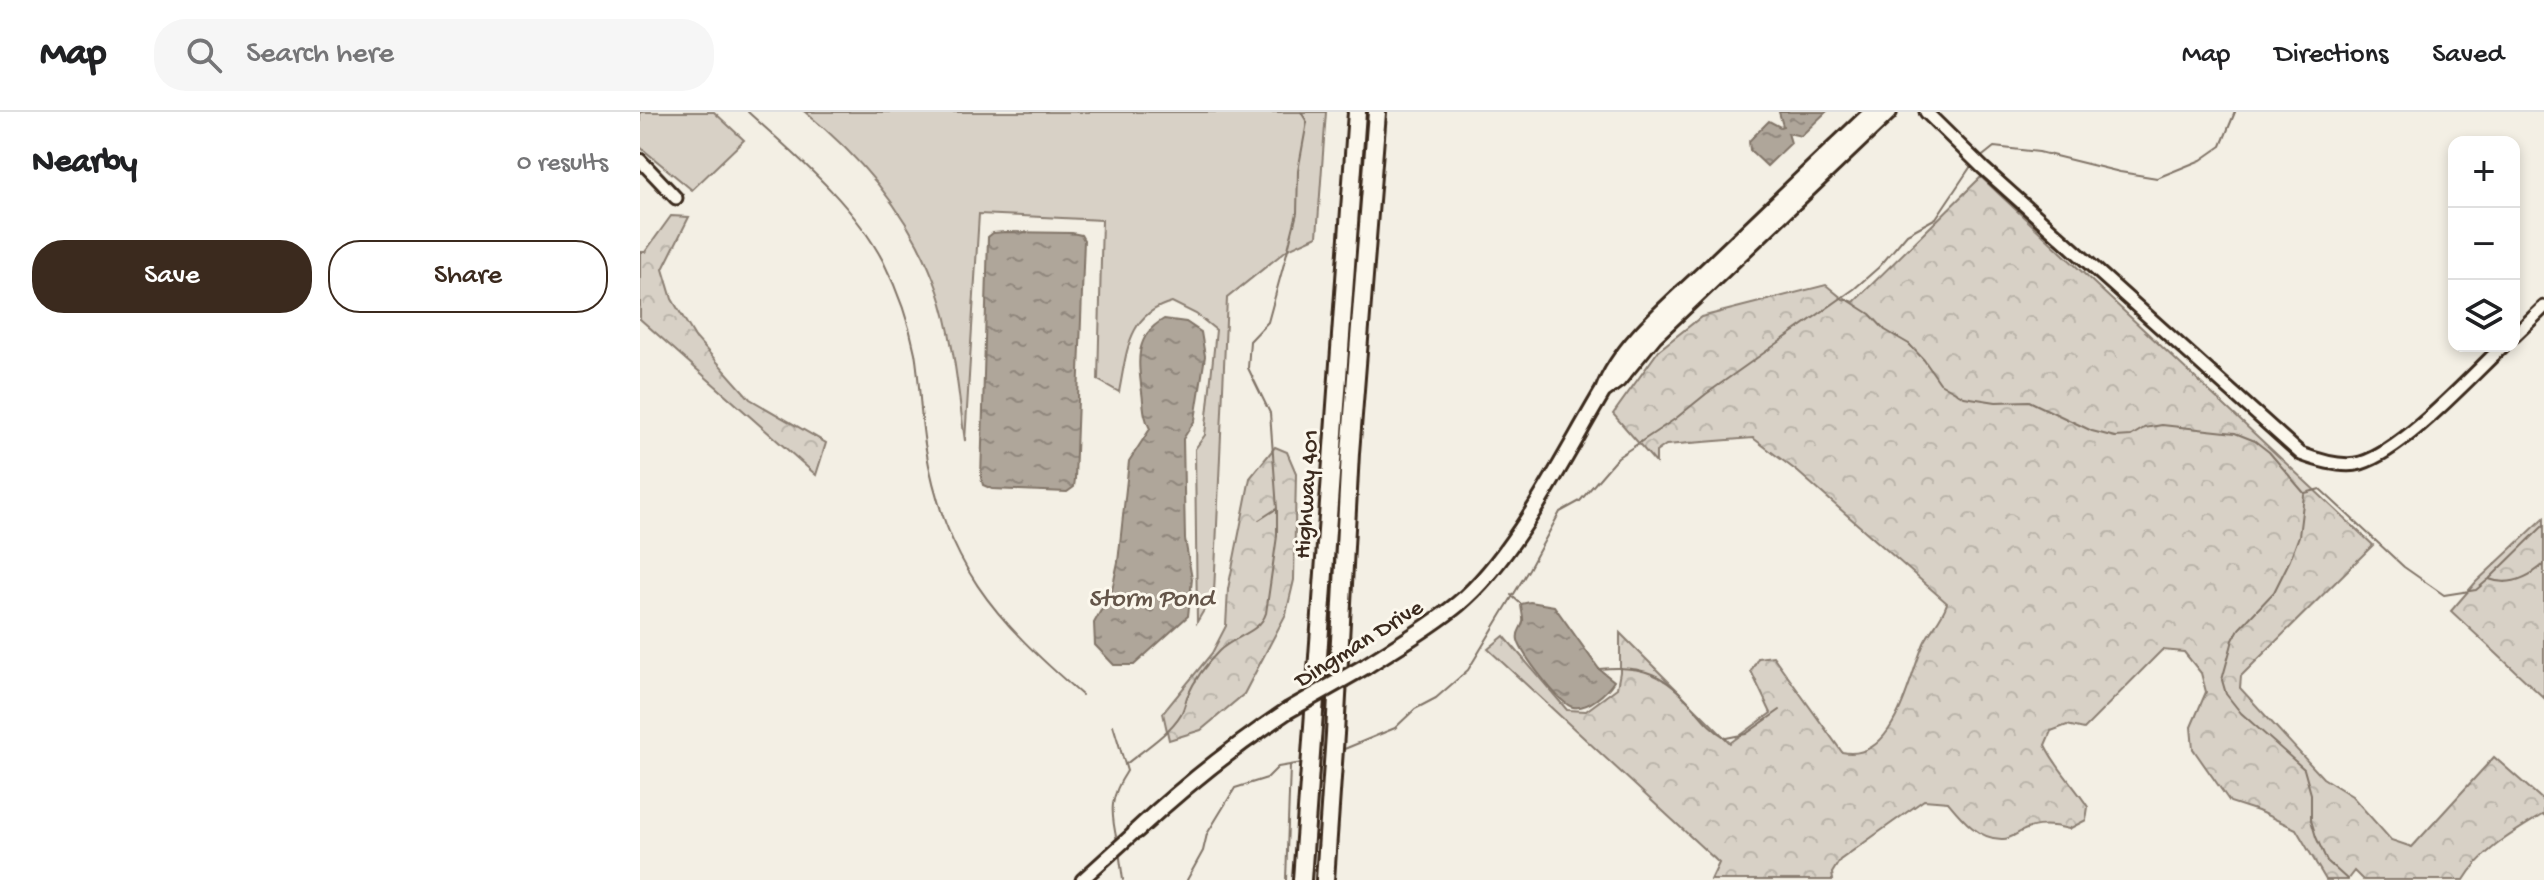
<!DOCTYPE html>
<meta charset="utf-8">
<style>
body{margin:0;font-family:"Gochi Hand",sans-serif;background:#f6f6f6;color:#202124}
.controls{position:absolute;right:24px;top:24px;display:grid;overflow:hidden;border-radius:16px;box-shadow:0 4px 12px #0003}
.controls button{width:72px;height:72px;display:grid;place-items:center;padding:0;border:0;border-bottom:2px solid #e0e0e0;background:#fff;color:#202124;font:40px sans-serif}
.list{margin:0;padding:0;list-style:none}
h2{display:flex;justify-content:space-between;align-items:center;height:104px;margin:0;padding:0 32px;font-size:34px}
h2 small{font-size:26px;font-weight:400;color:#757577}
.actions{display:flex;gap:16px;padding:24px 32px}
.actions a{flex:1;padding:18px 0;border:2px solid #3b2a1e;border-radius:32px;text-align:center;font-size:28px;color:#3b2a1e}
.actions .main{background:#3b2a1e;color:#fff}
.icon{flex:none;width:44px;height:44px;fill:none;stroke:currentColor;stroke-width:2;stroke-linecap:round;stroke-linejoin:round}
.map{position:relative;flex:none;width:1904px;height:768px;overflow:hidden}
header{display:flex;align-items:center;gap:48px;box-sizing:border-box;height:112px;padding:0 40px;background:#fff;border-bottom:2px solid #e0e0e0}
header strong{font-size:38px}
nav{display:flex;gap:44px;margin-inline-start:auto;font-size:28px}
.search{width:560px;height:72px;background:#f6f6f6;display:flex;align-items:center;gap:20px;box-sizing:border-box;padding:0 28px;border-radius:32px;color:#757577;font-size:30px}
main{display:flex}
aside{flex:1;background:#fff}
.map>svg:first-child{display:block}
.green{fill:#d8d1c6;stroke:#8a7e72;stroke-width:2}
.forest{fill:url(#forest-crowns);stroke:#8a7e72;stroke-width:2}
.water{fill:url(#water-ripples);stroke:#817468;stroke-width:2}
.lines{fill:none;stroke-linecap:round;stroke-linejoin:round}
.stream{stroke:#817468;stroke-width:2}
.minor-casing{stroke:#3b2a1e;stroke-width:17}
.major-casing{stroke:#3b2a1e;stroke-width:20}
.highway-casing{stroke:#3b2a1e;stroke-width:22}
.minor{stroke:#fbf7ec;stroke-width:11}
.major{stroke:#fbf7ec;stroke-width:14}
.highway{stroke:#fbf7ec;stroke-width:16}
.major-bridge-casing{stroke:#3b2a1e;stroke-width:20;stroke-linecap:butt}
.major-bridge{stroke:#fbf7ec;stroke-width:14}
.labels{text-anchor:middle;stroke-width:6;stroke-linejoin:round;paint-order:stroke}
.street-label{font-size:24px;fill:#3b2a1e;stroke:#fbf7ec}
.water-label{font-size:26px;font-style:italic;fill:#645549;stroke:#fbf7ec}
</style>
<header>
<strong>Map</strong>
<div class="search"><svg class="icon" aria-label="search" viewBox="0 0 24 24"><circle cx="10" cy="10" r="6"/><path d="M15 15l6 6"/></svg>Search here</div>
<nav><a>Map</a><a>Directions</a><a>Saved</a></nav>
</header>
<main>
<aside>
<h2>Nearby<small>0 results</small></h2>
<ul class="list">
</ul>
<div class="actions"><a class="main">Save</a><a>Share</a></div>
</aside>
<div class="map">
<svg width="1904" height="768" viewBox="0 0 1904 768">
<defs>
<pattern id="forest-crowns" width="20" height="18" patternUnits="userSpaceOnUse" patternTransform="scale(2)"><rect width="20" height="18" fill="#d8d1c6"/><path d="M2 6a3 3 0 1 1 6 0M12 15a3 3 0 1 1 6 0" fill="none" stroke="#bab4aa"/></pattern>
<pattern id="water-ripples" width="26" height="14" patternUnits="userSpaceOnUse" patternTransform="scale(2)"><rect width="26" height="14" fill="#afa69a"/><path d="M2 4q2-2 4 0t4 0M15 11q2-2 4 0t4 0" fill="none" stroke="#90877d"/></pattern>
</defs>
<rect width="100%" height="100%" fill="#f3efe4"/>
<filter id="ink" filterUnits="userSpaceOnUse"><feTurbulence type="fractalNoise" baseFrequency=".0125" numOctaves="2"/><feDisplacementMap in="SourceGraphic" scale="16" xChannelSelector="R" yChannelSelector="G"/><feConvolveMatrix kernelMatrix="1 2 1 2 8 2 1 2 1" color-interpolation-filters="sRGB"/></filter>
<g filter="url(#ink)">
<path class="green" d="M0,0H74L104,28L52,78L0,35Z
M165,0H686L677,124L648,137L587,186L574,481L557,510L555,337L565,323L576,218L556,202L532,190C487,202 487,241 479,280L458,268L462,108L339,102L325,329C318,279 314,226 298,179C273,107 223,47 165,0Z"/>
<path class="forest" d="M1341,65L1733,433L1601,564L1600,576L1683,666L1712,684L1751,728L1772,735L1854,645L1904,689V704L1902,703C1873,721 1842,738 1824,768H1723L1714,759L1707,768H1686L1656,717L1618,699L1590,690L1553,637L1551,615L1566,580L1561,561L1544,540L1522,538L1444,617L1427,613L1411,619L1405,633C1416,656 1434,673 1448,695L1446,708L1429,717C1412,713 1396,711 1380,720C1375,723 1369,727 1363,727C1339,728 1322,707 1308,690L1284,688L1200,748L1192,761L1193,768H1071L1079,751L848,537L864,524L927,598L946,599L977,576L980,560V521L1090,631L1131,601L1111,559L1118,546L1133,544L1202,640C1256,651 1268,565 1285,529C1292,516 1302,507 1307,491L1158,360L1113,326L1026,333L1016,340V351L973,302L1019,238L1061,205L1186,173L1203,187L1214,190Z
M31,104L49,105L23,157L32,187L55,225L110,287L186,331L176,363L0,207V140H5Z
M635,335L647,340L656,361L654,468L646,502L604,582L561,618L529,628L523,601L572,541L586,514L588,477L610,366Z
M1904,406V586L1811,499L1836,470Z"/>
<path class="water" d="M1139,0H1186L1161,24L1148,21L1151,31L1127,54L1110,38L1109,29L1129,9L1140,15L1143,14Z
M365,120L432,121L441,123L444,128L435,367L434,375L427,380L352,377L343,373L341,366L348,125L353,121Z
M524,207L546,210L561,220L565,244L555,308L543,327L545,427L552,467L548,504L494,553H474L455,533L454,511L472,478L478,450L489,349L510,317C503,303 504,295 502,280C498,250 494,224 524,207Z
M890,490L914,494L959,557L974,569C967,580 948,598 933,595C920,593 881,541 878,528C876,519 881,518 883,510C884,506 881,497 881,492Z"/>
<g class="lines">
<path class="stream" d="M108,0C156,44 212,90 243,149C257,177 269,210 275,241C280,271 280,302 285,332C305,452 353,506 442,583
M1339,47L1354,35L1399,40L1480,60L1517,66L1561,48L1581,34L1595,0
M1205,186L1230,202L1245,218L1269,232L1284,248L1300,271L1324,285L1356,290L1389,289L1452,319L1475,325L1491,324L1504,316L1522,313L1595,321L1615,329L1629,340L1664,381
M1665,381L1680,377L1764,455L1804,483L1836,478L1849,467C1870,475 1888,466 1904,452
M1664,383L1659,424L1650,448L1634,480L1599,517L1593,528L1582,568L1586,582L1601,601L1664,657L1671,682V708L1676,725L1687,749L1708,768
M619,408L636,397
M1850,466L1904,413
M871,483L881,492
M959,557C1003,552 1026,563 1054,596C1064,608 1072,618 1086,626L1106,622L1140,598
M473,613L487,659C470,685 470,698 477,729
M702,638L755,616L775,597L796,586L828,558L889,457L920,400L940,389L978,345L1035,307L1066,282L1214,177L1239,155L1267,122L1296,106L1331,54
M485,653C503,638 529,622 541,602C544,597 545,591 547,585C554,569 567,551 579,539C594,524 620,521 626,501L637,424V397L630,301L608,256L610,229L628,210L648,137L657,101L658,59L667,10L661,0
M479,739L483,768
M547,768L563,739L567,722L595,676L627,666L638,655L662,651
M646,768L650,654"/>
<defs>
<path id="minor" d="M1286,0L1343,56L1661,342C1677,348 1704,356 1721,351C1764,338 1828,267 1863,234
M0,48L36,86
M1874,224L1904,195
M442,768L496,719"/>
<path id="major" d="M963,279L978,268L1014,224L1249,0
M726,554C757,534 789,516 818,492C875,445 924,344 963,279C981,231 1035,189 1071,154C1125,102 1178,51 1232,0
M496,719C545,673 592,636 647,599"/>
<path id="highway" d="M662,768L717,0
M685,768L695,622L710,341L737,0"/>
</defs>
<use href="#minor" class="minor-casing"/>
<use href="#major" class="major-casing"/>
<use href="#highway" class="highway-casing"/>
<use href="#minor" class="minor"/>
<use href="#major" class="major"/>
<use href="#highway" class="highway"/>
<defs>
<path id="major-bridge" d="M647,599L726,554"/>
</defs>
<use href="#major-bridge" class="major-bridge-casing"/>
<use href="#major-bridge" class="major-bridge"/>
</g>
</g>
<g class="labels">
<g class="street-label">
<text transform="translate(665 382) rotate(-86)" y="8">Highway 401</text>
<text transform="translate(718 530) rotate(-32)" y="8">Dingman Drive</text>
</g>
<g class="water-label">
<text x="511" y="493">Storm Pond</text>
</g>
</g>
</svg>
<div class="controls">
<button>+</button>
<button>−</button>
<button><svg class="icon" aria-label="layers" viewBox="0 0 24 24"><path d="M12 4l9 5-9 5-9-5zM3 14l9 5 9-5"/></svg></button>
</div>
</div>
</main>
